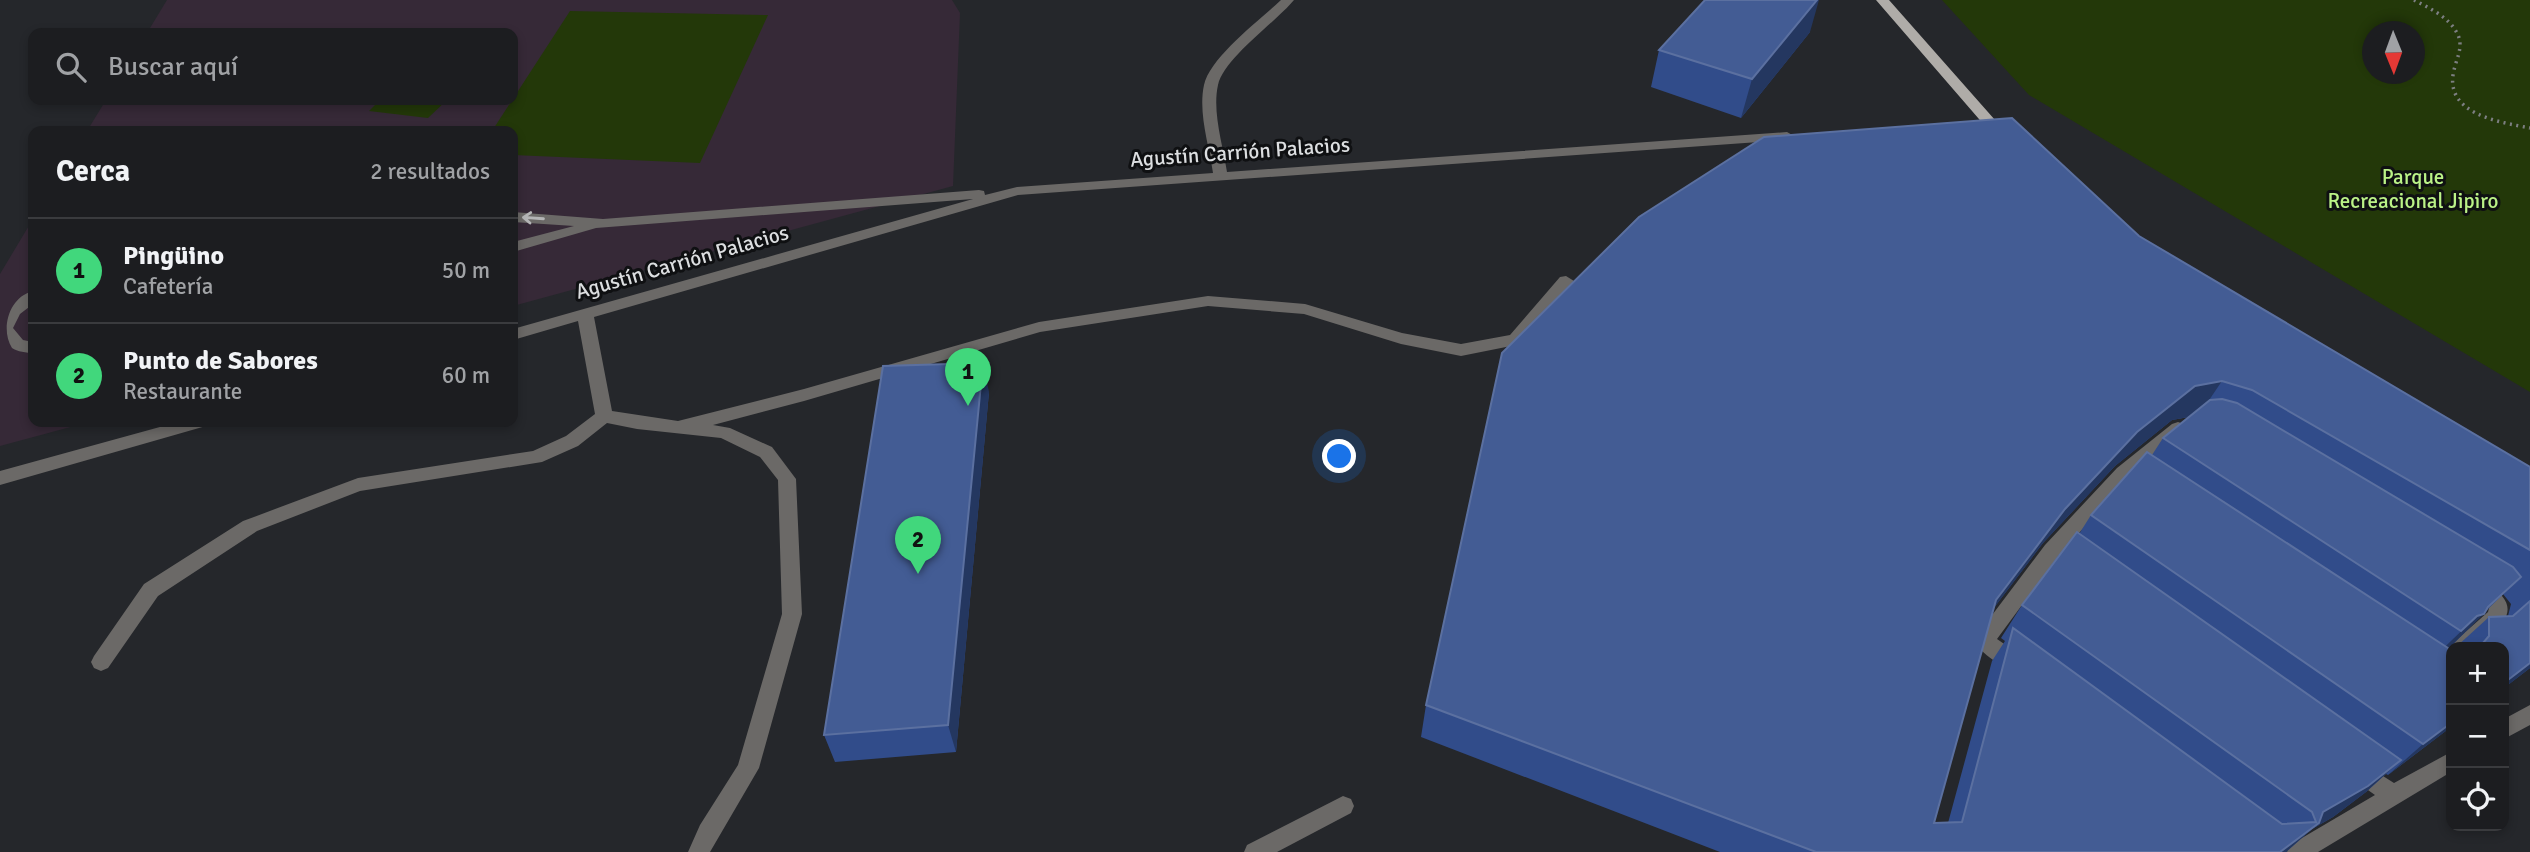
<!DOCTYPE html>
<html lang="es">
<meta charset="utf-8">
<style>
body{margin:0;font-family:Signika,sans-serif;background:#292a2d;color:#f1f3f6}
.controls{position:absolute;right:21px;bottom:21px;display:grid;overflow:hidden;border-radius:14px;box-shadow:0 4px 10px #0003}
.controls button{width:63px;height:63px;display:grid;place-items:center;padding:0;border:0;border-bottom:2px solid #3a3b3e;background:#1c1d20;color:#f1f3f6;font:35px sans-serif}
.compass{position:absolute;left:2362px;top:21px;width:63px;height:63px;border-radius:50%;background:#1c1d20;box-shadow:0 4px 10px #0003;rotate:179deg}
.you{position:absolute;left:1340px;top:457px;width:24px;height:24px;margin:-18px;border:5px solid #fff;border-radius:50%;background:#1a73e8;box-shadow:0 0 0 10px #1a73e833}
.badge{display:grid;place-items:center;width:46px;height:46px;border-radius:50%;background:#41d77c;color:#111;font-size:23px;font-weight:700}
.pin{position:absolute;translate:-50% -58px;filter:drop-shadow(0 2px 4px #0008)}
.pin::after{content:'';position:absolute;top:37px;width:24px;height:21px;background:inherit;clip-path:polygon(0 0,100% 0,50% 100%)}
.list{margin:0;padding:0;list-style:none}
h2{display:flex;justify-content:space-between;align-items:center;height:91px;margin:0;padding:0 28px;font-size:30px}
h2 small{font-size:23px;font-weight:400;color:#a0a2a5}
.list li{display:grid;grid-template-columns:46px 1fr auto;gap:21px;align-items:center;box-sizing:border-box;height:105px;padding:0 28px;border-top:2px solid #3a3b3e}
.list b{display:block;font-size:26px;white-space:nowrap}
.list p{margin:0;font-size:23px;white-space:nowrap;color:#a0a2a5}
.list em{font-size:23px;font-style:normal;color:#a0a2a5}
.icon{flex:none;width:38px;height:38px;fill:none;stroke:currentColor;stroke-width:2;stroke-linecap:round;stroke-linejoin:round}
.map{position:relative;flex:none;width:2530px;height:852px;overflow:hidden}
.search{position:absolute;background:#1c1d20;box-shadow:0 4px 10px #0003;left:28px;top:28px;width:490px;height:77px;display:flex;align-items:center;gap:18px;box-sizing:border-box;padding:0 24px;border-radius:14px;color:#a0a2a5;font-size:26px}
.panel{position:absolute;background:#1c1d20;box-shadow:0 4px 10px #0003;left:28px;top:126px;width:490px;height:301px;border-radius:14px}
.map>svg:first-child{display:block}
.education{fill:#362937}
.green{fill:#233809;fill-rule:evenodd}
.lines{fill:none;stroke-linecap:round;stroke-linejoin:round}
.path{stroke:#7d7f82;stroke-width:3.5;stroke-dasharray:2 4.5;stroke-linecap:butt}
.minor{fill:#6b6967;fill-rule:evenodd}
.major{fill:#afaca8;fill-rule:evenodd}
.wall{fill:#314c8a;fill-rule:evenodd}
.shaded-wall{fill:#243760}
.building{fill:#435c94;stroke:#5b70a0;stroke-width:2}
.oneway{stroke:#b4b5b6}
.labels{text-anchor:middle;stroke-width:6;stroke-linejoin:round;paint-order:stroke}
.street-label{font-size:21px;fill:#dcdee0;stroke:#0f1012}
.park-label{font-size:21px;fill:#bbf287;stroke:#0f1012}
</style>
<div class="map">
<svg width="2530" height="852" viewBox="0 0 2530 852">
<rect width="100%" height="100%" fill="#25272b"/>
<path class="education" d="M167,0H952L960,13L953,186L513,306V131H87L106,100H513V33H147Z
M33,219V422H89L0,446V274Z"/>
<path class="green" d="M1942,0H2530V392L2029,95ZM2372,32H2414V74H2372Z
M570,11L768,15L700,163L513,155V131H492Z
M380,100H447L428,118L369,111Z"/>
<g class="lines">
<path class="path" d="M2414,0C2429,8 2449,17 2457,33C2464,46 2457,57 2454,70C2443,114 2499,122 2530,128"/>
<path class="minor" d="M1281,0H1294C1276,22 1224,58 1218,85C1212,112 1223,145 1227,172L1787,132L1794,136L1787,140L1018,195L594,317L612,411L678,421L804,389L1039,322L1208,296L1305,304L1402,333L1461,344L1510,335L1560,277L1566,276L1574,281L1546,318L1521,344L1461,356L1401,344L1304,314L1208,306L1040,332L804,401L713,425L730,428L772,447L796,479L802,614L759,768L710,852H688L700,825L738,765L782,614L778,480L760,457L721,438L637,429L607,423L578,446L542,462L360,491L257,531L158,596L108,668L101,671L94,668L91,662L94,656L144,584L243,521L358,478L533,451L566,436L595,414L578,321L513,340V329L973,199L596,228L513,252V242L574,226L513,222V212L603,219L979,190L984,191L985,195L1017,187L1213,173C1209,145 1198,113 1204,85C1210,57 1260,20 1281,0Z
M33,291V304L20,314L13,328L23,340L33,342V354C27,352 17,352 12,348C0,329 9,297 33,291Z
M178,422H209L206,426L0,485V471Z
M2178,422L2184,424L2187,428L2184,432L2129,478L2059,555L1997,639L2023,657L2026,663L2023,669C2009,674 1981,654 1974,641L1977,635L2045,545L2117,468L2172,424Z
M2480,579C2490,582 2495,588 2502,596C2520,617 2490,634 2475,647H2452L2455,641L2488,612L2489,608L2470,587L2473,581Z
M2530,705V725L2504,739V719Z
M2451,752V772L2318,852H2287L2290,845L2375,795L2348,776L2345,769L2348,762L2356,759L2394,783Z
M1343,796L1351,799L1354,806L1351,813L1277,852H1244L1247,845Z"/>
<path class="major" d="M1876,0H1889L1995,120L2009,132V138H1999L1985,126Z"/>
</g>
<path class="wall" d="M1810,32L1741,118L1651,87L1659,50Z
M2139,236L2530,467V668L2504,688V647H2456L2489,617L2508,616L2511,604L2503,594L2450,647H2447L2451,727L2388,775L2386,774L2366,792L2333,817L2312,829L2286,852H1720L1421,737L1426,705ZM2189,417L2163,438L2152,455L2091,515L2079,534L2022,605L2001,638L2005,641L1992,661L1948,823H1934L1993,609L2043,543L2115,466L2172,420Z
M989,392L956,752L835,762L824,735Z"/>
<path class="shaded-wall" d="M1817,0H1819L1810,32L1741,118L1752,79Z
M983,363L989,392L956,752L948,725Z
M2222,381L2199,415L2172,420L2115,466L2043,543L1975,633L1996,600L2065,509L2137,432L2195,386Z
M2521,577L2481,615L2484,614L2450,647L2442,649L2427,664L2477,616Z
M2530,663V668L2504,688V683Z
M2451,723V727L2388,775L2423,744Z
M2401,760L2366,792L2333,817L2312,829L2286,852H2280L2316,822L2323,812Z"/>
<path class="building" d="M1705,0H1817L1752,79L1659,50Z
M2012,118L2139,236L2530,467V550L2252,390L2222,381L2195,386L2137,432L2065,509L1996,600L1934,823L1962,822L2013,628L2282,824L2316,822L2312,812L2022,605L2077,532L2401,760L2368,786L2323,812L2319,823L2280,852H1816L1426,705L1502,353L1639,217L1764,137Z
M983,363L948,725L824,735L883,366Z
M2222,399L2237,403L2513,567L2521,577L2488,607L2484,614L2477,616L2461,631L2163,438L2210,400Z
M2147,452L2451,650V723L2423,744L2091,515Z
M2530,601V663L2504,683V647H2486L2482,644L2489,636V617L2513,616Z"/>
<defs><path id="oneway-shaft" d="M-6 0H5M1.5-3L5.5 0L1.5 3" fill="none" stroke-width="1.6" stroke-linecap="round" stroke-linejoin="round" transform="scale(1.75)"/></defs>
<use class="oneway" href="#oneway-shaft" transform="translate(533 218) rotate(-176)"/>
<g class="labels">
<g class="street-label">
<text transform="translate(1240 152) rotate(-4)" y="7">Agustín Carrión Palacios</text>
<text transform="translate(682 262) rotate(-16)" y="7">Agustín Carrión Palacios</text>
</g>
<g class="park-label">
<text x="2413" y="184">Parque<tspan x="2413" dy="24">Recreacional Jipiro</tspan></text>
</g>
</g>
</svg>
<div class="controls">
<button>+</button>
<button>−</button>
<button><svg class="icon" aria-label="locate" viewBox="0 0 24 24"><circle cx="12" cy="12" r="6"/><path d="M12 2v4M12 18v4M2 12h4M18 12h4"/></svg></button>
</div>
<svg class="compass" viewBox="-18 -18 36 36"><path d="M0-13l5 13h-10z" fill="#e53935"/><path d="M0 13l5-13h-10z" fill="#a0a2a5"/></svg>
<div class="you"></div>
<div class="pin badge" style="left:968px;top:406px">1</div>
<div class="pin badge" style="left:918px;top:574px">2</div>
<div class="search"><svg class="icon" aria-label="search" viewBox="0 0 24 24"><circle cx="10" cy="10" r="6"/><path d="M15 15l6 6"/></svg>Buscar aquí</div>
<section class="panel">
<h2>Cerca<small>2 resultados</small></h2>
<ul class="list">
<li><span class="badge">1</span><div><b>Pingüino</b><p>Cafetería</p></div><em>50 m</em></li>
<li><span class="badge">2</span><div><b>Punto de Sabores</b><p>Restaurante</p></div><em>60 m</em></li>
</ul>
</section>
</div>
